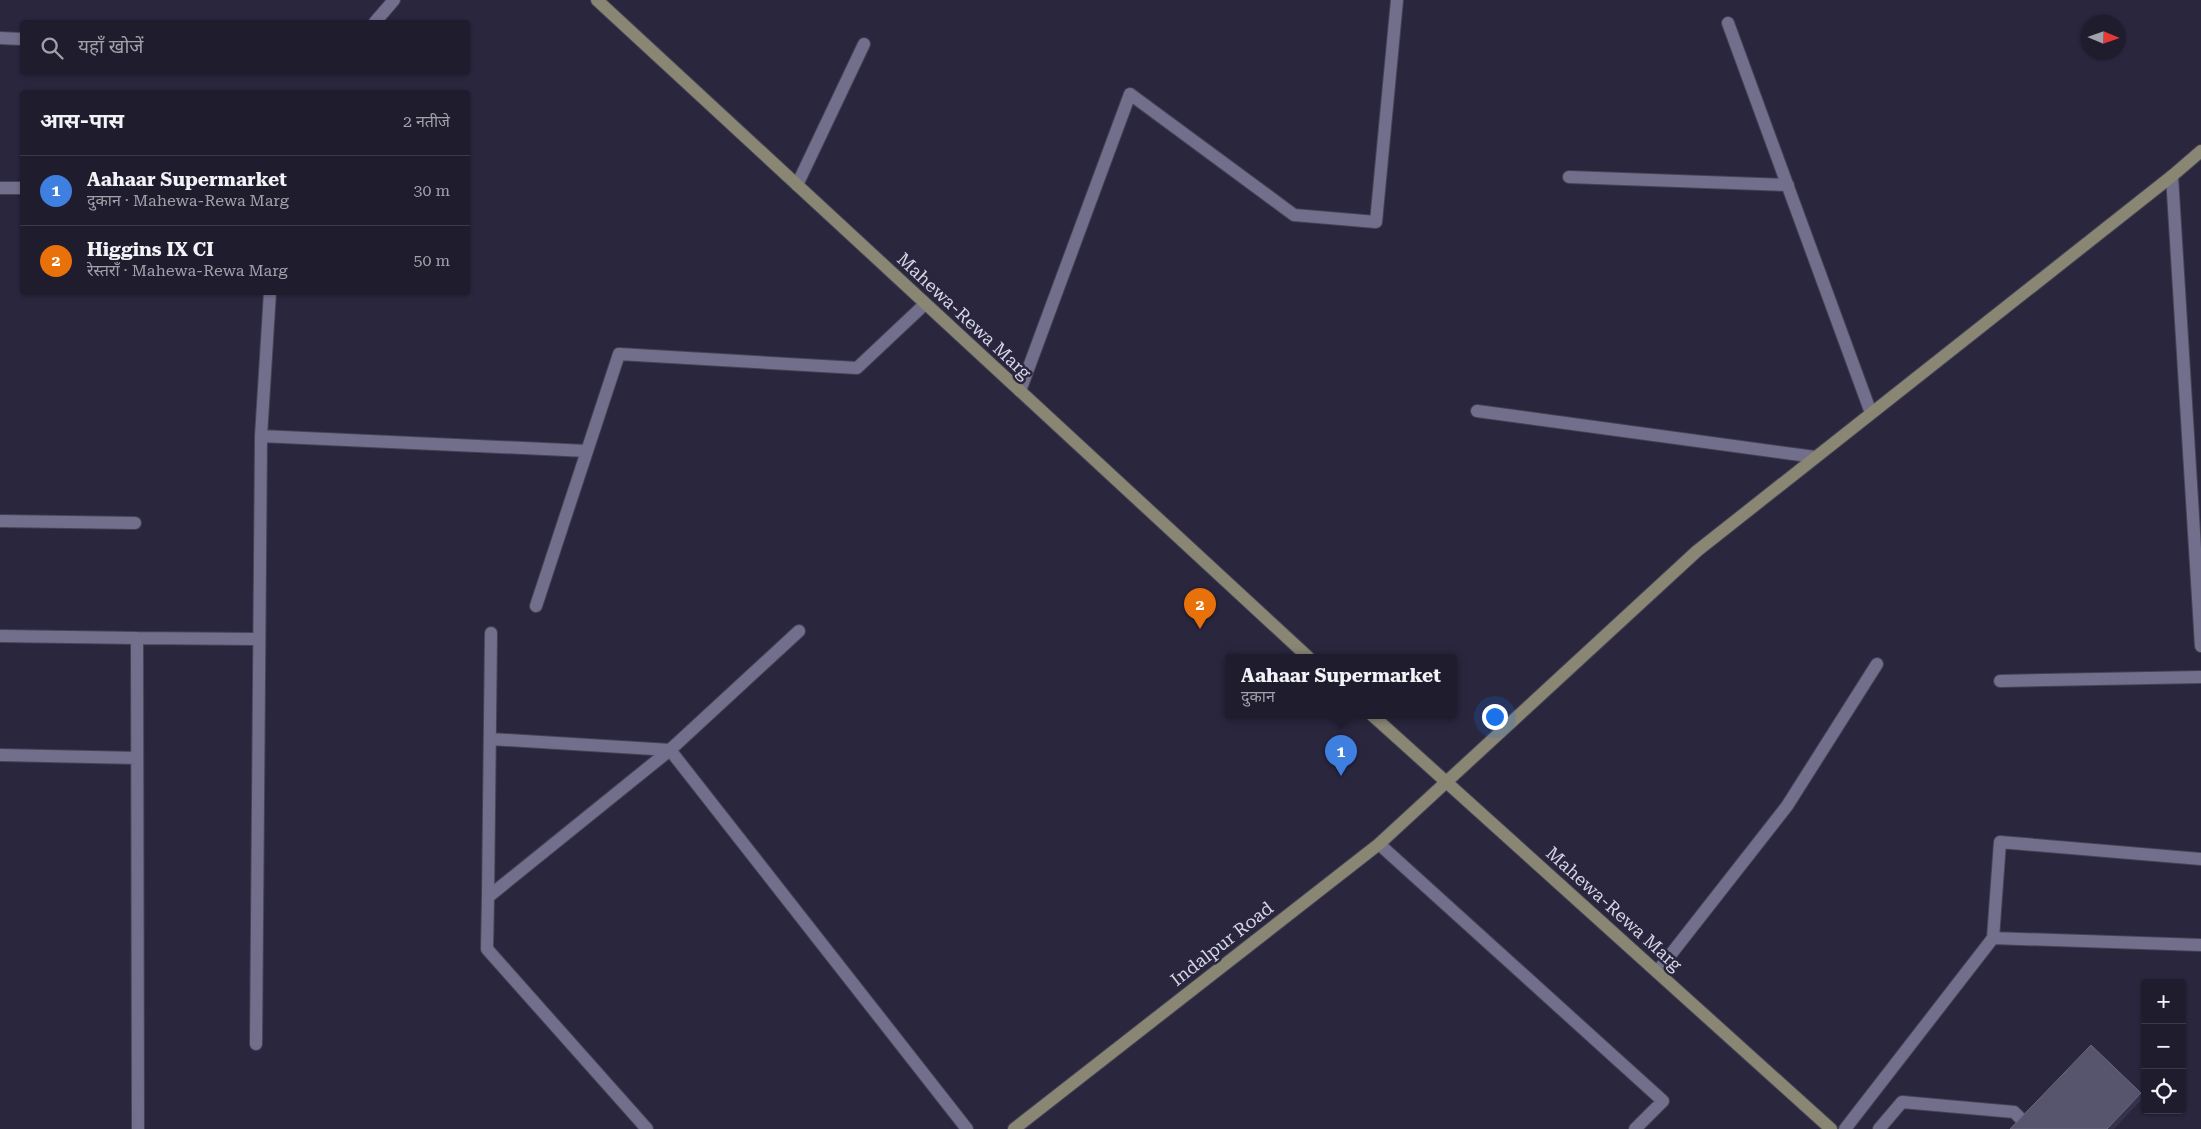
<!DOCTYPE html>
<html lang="hi">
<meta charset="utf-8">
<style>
body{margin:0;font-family:"Roboto Serif","Noto Sans Devanagari",serif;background:#272536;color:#f1f3f6}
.controls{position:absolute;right:15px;bottom:15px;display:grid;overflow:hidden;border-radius:5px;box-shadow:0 1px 4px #0004}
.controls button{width:45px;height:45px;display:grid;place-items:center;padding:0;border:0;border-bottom:1px solid #3c3a4a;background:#1f1c2e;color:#f1f3f6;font:25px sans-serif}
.compass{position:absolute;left:2081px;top:15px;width:45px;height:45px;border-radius:50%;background:#1f1c2e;box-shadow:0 1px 4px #0004;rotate:92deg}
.you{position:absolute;left:1494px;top:716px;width:18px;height:18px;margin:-12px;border:4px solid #fff;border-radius:50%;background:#1a73e8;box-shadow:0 0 0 8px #1a73e833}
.badge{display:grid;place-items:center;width:32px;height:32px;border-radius:50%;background:#db2777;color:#fff;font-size:16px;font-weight:700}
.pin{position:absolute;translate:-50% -41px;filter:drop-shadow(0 1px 2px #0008)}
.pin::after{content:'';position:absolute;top:26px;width:18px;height:15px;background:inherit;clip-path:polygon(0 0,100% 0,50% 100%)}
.popup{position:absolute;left:1225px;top:654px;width:232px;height:65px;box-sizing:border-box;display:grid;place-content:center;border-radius:5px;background:#1f1c2e;filter:drop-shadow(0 1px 4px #0005);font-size:16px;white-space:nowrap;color:#a1a1aa}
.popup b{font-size:19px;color:#f1f3f6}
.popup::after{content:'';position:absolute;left:50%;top:100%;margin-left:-10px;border:10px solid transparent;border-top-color:#1f1c2e}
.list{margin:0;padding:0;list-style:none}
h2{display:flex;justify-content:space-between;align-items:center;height:65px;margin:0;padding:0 20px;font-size:21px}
h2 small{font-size:16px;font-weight:400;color:#a1a1aa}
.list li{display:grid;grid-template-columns:32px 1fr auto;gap:15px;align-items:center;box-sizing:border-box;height:70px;padding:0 20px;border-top:1px solid #3c3a4a}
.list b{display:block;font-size:19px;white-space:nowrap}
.list p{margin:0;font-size:16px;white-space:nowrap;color:#a1a1aa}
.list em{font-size:16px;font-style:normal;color:#a1a1aa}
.icon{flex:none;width:28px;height:28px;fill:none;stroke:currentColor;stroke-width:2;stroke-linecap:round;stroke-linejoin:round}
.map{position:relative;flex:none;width:2201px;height:1129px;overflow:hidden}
.search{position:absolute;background:#1f1c2e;box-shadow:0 1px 4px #0004;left:20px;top:20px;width:450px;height:55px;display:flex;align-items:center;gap:12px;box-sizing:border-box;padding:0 18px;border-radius:5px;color:#a1a1aa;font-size:19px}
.panel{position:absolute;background:#1f1c2e;box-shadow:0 1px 4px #0004;left:20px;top:90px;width:450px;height:205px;border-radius:5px}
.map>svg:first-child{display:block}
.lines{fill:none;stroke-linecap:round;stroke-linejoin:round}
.lane-casing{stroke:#454256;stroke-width:14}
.street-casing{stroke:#454256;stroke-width:14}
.secondary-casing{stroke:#454256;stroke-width:14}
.lane{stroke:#726f8c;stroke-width:12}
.street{stroke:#726f8c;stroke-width:12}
.secondary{stroke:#8a8674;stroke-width:12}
.shaded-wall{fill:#35324b}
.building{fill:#57546d;stroke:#6b6880}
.labels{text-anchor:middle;stroke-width:5;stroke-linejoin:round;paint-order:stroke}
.street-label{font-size:18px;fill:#d6d5e5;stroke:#29263e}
</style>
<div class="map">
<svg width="2201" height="1129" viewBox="0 0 2201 1129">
<rect width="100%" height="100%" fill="#29263e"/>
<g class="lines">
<defs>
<path id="lane" d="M1879,1129L1902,1102L2014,1112L2031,1129"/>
<path id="street" d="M375,22L394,0
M1728,23L1871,413
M0,38L22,39
M2172,176L2201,646
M1569,177L1788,185
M797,185L864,44
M0,188H22
M1020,391L1130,94L1294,215L1376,222L1397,0
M1477,411L1815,457
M261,436L587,451
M0,521L135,523
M536,606L619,354L857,368L925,304
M491,633L488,897L670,750L799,631
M0,636L137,638L138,1129
M137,638L259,639
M2000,681L2201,677
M490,739L670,750L967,1129
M0,755L137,758
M1379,844L1663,1101L1635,1129
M488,897L487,949L647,1129
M1993,938L2201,945
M1657,972L1787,806L1877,664
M256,1044L261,436L270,292
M1845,1129L1993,938L2000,842L2201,859"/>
<path id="secondary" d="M597,0L1308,657
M1372,715L1831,1129
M1014,1129L1379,844L1697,551L2172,176L2201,151"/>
</defs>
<use href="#lane" class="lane-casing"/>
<use href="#street" class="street-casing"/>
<use href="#secondary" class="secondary-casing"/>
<use href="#lane" class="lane"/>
<use href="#street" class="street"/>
<use href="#secondary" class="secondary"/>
</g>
<path class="shaded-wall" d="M2141,1093L2143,1098L2114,1129H2107Z"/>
<path class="building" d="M2091,1045L2141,1093L2107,1129H2010Z"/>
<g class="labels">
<g class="street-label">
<text transform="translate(964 316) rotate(43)" y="6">Mahewa-Rewa Marg</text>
<text transform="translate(1614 909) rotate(42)" y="6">Mahewa-Rewa Marg</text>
<text transform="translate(1222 944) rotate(-38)" y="6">Indalpur Road</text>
</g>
</g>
</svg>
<div class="controls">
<button>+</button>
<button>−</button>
<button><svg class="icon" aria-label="locate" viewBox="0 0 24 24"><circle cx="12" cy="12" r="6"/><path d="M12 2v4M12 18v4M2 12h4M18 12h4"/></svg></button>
</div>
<svg class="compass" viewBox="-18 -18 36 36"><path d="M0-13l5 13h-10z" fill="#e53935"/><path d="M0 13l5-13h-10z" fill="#a1a1aa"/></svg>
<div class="you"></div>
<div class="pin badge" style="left:1341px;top:776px;background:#3f7fe0">1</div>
<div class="popup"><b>Aahaar Supermarket</b>दुकान</div>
<div class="pin badge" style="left:1200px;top:629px;background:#e8710a">2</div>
<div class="search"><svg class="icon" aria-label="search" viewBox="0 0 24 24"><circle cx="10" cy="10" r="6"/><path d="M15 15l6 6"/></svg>यहाँ खोजें</div>
<section class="panel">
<h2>आस-पास<small>2 नतीजे</small></h2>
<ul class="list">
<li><span class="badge" style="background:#3f7fe0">1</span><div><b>Aahaar Supermarket</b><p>दुकान · Mahewa-Rewa Marg</p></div><em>30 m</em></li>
<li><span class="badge" style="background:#e8710a">2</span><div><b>Higgins IX CI</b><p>रेस्तराँ · Mahewa-Rewa Marg</p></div><em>50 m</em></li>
</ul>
</section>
</div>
